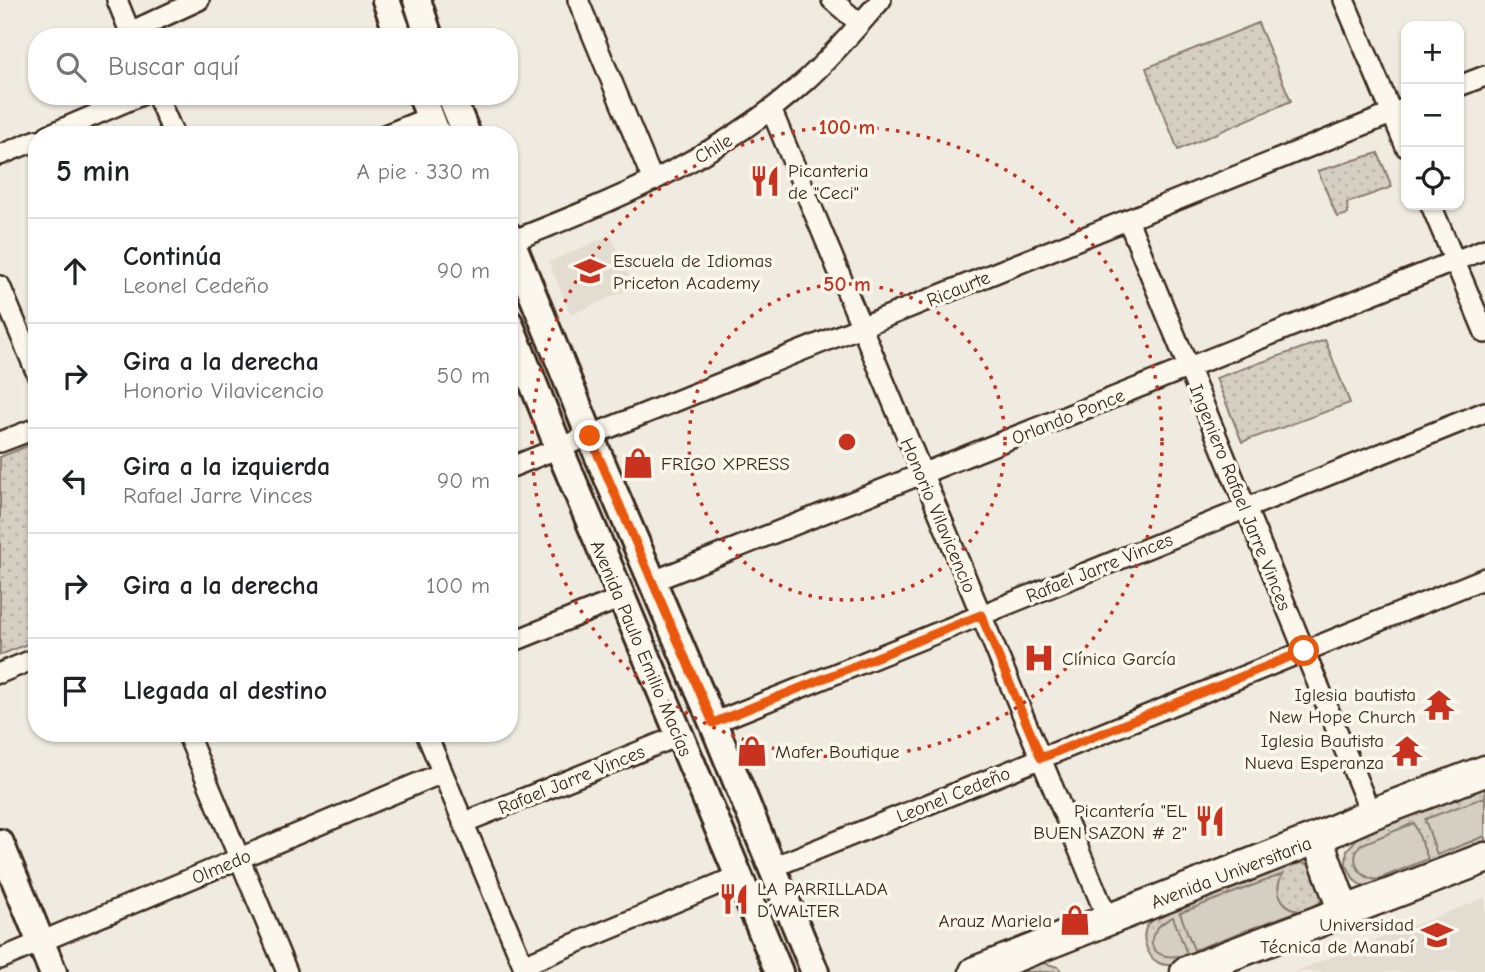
<!DOCTYPE html>
<html lang="es">
<meta charset="utf-8">
<style>
body{margin:0;font-family:"Comic Neue",sans-serif;background:#f2f2f2;color:#202124}
.controls{position:absolute;right:21px;top:21px;display:grid;overflow:hidden;border-radius:14px;box-shadow:0 2px 5px #0004}
.controls button{width:63px;height:63px;display:grid;place-items:center;padding:0;border:0;border-bottom:2px solid #e0e0e0;background:#fff;color:#202124;font:35px sans-serif}
.stop{position:absolute;width:21px;height:21px;margin:-16px;border:5px solid #ea580c;border-radius:50%;background:#fff}
.stop.end{background:#ea580c;border-color:#fff;box-shadow:0 2px 7px #0008}
.list{margin:0;padding:0;list-style:none}
h2{display:flex;justify-content:space-between;align-items:center;height:91px;margin:0;padding:0 28px;font-size:30px}
h2 small{font-size:23px;font-weight:400;color:#757577}
.list li{display:grid;grid-template-columns:46px 1fr auto;gap:21px;align-items:center;box-sizing:border-box;height:105px;padding:0 28px;border-top:2px solid #e0e0e0}
.list b{display:block;font-size:26px;white-space:nowrap}
.list p{margin:0;font-size:23px;white-space:nowrap;color:#757577}
.list em{font-size:23px;font-style:normal;color:#757577}
.icon{flex:none;width:38px;height:38px;fill:none;stroke:currentColor;stroke-width:2;stroke-linecap:round;stroke-linejoin:round}
.map{position:relative;flex:none;width:1485px;height:972px;overflow:hidden}
.search{position:absolute;background:#fff;box-shadow:0 2px 5px #0004;left:28px;top:28px;width:490px;height:77px;display:flex;align-items:center;gap:18px;box-sizing:border-box;padding:0 24px;border-radius:28px;color:#757577;font-size:26px}
.panel{position:absolute;background:#fff;box-shadow:0 2px 5px #0004;left:28px;top:126px;width:490px;height:616px;border-radius:28px}
.map>svg:first-child{display:block}
.built{fill:#e2dcd1}
.grass{fill:url(#grass-dots);stroke:#887c70;stroke-width:2}
.garden{fill:#d5cec3;stroke:#887c70;stroke-width:2}
.lines{fill:none;stroke-linecap:round;stroke-linejoin:round}
.street-casing{stroke:#3b2a1e;stroke-width:24}
.secondary-casing{stroke:#3b2a1e;stroke-width:32}
.primary-casing{stroke:#3b2a1e;stroke-width:35}
.street{stroke:#fbf7ec;stroke-width:19}
.secondary{stroke:#fbf7ec;stroke-width:26}
.primary{stroke:#fbf7ec;stroke-width:30}
.route{stroke:#ea580c;stroke-width:9}
.ring{fill:none;stroke:#c8321e;stroke-width:3.5;stroke-dasharray:3.5 7}
.labels{text-anchor:middle;stroke-width:7;stroke-linejoin:round;paint-order:stroke}
.street-label{font-size:19px;fill:#3b2a1e;stroke:#fbf7ec}
.poi-label{font-size:19px;fill:#3b2a1e;stroke:#fbf7ec;text-anchor:start}
.centre{fill:#c8321e;stroke:#fbf7ec;stroke-width:3.5}
.ring-label{font-size:21px;text-anchor:middle;font-weight:bold;fill:#c8321e;stroke:#fbf7ec;stroke-width:7;stroke-linejoin:round;paint-order:stroke}
</style>
<div class="map">
<svg width="1485" height="972" viewBox="0 0 1485 972">
<defs>
<pattern id="grass-dots" width="8" height="8" patternUnits="userSpaceOnUse" patternTransform="scale(1.75)"><rect width="8" height="8" fill="#d5cec3"/><path d="M2 2h.1M6 6h.1" fill="none" stroke="#b8b1a7" stroke-width="1.8" stroke-linecap="round"/></pattern>
</defs>
<rect width="100%" height="100%" fill="#f0ebe0"/>
<filter id="ink" filterUnits="userSpaceOnUse"><feTurbulence type="fractalNoise" baseFrequency=".0143" numOctaves="2"/><feDisplacementMap in="SourceGraphic" scale="14" xChannelSelector="R" yChannelSelector="G"/><feConvolveMatrix kernelMatrix="1 2 1 2 8 2 1 2 1" color-interpolation-filters="sRGB"/></filter>
<g filter="url(#ink)">
<path class="built" d="M611,235L634,287L571,315L549,262Z
M1485,898V972H1293Z"/>
<path class="grass" d="M1258,23L1291,101L1178,150L1146,68Z
M1378,153L1392,187L1347,203L1348,214L1337,217L1318,171Z
M1325,340L1350,403L1242,442L1216,378Z
M37,442V640L0,655V457Z
M1485,786V847L1378,889L1362,886L1354,880L1346,864L1347,850L1360,835Z
M1306,863C1326,880 1330,890 1314,912L1177,965C1171,965 1165,966 1159,963C1148,958 1141,939 1146,928C1149,922 1154,919 1158,915L1291,864Z
M1044,963L1058,967L1062,972H1016L1035,965Z"/>
<path class="garden" d="M1485,797V836L1437,855L1425,819Z
M1414,823L1428,859L1376,880C1358,876 1349,861 1360,845Z
M1283,874C1273,890 1280,905 1298,911L1194,950L1180,913Z
M1173,917L1187,954C1149,966 1138,933 1173,917Z"/>
<g class="lines">
<defs>
<path id="street" d="M117,0L132,37
M578,0L653,181
M832,0L860,24
M1344,0L1406,147
M130,32L199,0
M1459,86L1485,76
M157,96L174,135
M771,109L1108,920
M48,135L139,96
M385,135L430,117
M0,155L37,140
M1431,205L1485,333
M1128,220L1371,814
M509,242C613,201 720,158 804,82C832,57 856,28 881,0
M0,286L37,374
M0,442L37,428
M509,468L1406,108
M651,582L1485,249
M509,643L621,598
M0,673L37,658
M713,723L1485,412
M187,733L287,972
M426,733L526,972
M463,823L678,736
M771,868L1485,578
M0,959L442,773
M523,965L738,876"/>
<path id="secondary" d="M386,0L399,37
M417,0L429,37
M422,96L437,135
M451,96L467,135
M509,236L590,436L713,723L815,972
M509,323L559,448L779,972
M0,843L53,972"/>
<path id="primary" d="M1317,838L1344,912
M975,972L1317,838L1371,814L1485,771
M1186,972L1485,858"/>
</defs>
<use href="#street" class="street-casing"/>
<use href="#secondary" class="secondary-casing"/>
<use href="#primary" class="primary-casing"/>
<use href="#street" class="street"/>
<use href="#secondary" class="secondary"/>
<use href="#primary" class="primary"/>
</g>
</g>
<g class="lines" filter="url(#ink)">
<path class="route" d="M590,436L713,723L981,615L1041,758L1304,651"/>
</g>
<g class="ring">
<circle cx="847" cy="442" r="158"/>
<circle cx="847" cy="442" r="315"/>
</g>
<defs>
<symbol id="restaurant-bare" viewBox="-9 -9 18 18"><path d="M-5-6h1v4h1v-4h1v4h1v-4h1v5L-1.5 .5V6h-2V.5L-5-1ZM5-6V6H3V1.5H1.5Q1.5-4 5-6Z" fill="#c8321e" stroke="#fbf7ec" stroke-width="2.5" paint-order="stroke"/></symbol>
<symbol id="university-bare" viewBox="-9 -9 18 18"><path d="M0-5L7-2L0 1L-7-2ZM-4 1L0 2.5L4 1V4Q0 6-4 4Z" fill="#c8321e" stroke="#fbf7ec" stroke-width="2.5" paint-order="stroke"/></symbol>
<symbol id="shop-bare" viewBox="-9 -9 18 18"><path d="M-5-2.5h2.3a2.7 3.5 0 0 1 5.4 0H5L5.5 6h-11ZM-1.5-2.5h3a1.5 2.3 0 0 0-3 0Z" fill="#c8321e" stroke="#fbf7ec" stroke-width="2.5" paint-order="stroke"/></symbol>
<symbol id="hospital-bare" viewBox="-9 -9 18 18"><path d="M-5-5h3v3.5h4V-5h3V5h-3V1.5h-4V5h-3Z" fill="#c8321e" stroke="#fbf7ec" stroke-width="2.5" paint-order="stroke"/></symbol>
<symbol id="temple-bare" viewBox="-9 -9 18 18"><path d="M0-6L5-2H3V0L6.5 2.5H4V6H1.5V3h-3V6H-4V2.5H-6.5L-3 0V-2H-5Z" fill="#c8321e" stroke="#fbf7ec" stroke-width="2.5" paint-order="stroke"/></symbol>
</defs>
<g fill-rule="evenodd">
<use href="#restaurant-bare" x="743" y="159" width="44" height="44"/>
<use href="#university-bare" x="568" y="249" width="44" height="44"/>
<use href="#shop-bare" x="616" y="441" width="44" height="44"/>
<use href="#hospital-bare" x="1017" y="636" width="44" height="44"/>
<use href="#temple-bare" x="1417" y="683" width="44" height="44"/>
<use href="#shop-bare" x="730" y="729" width="44" height="44"/>
<use href="#temple-bare" x="1385" y="729" width="44" height="44"/>
<use href="#restaurant-bare" x="1188" y="799" width="44" height="44"/>
<use href="#restaurant-bare" x="712" y="877" width="44" height="44"/>
<use href="#shop-bare" x="1053" y="898" width="44" height="44"/>
<use href="#university-bare" x="1415" y="913" width="44" height="44"/>
</g>
<g class="labels">
<g class="street-label">
<text transform="translate(713 148) rotate(-31)" y="7">Chile</text>
<text transform="translate(958 288) rotate(-22)" y="7">Ricaurte</text>
<text transform="translate(1068 416) rotate(-22)" y="7">Orlando Ponce</text>
<text transform="translate(1241 497) rotate(68)" y="7">Ingeniero Rafael Jarre Vinces</text>
<text transform="translate(939 515) rotate(67)" y="7">Honorio Vilavicencio</text>
<text transform="translate(1099 567) rotate(-22)" y="7">Rafael Jarre Vinces</text>
<text transform="translate(642 648) rotate(67)" y="7">Avenida Paulo Emilio Macías</text>
<text transform="translate(571 779) rotate(-22)" y="7">Rafael Jarre Vinces</text>
<text transform="translate(953 794) rotate(-22)" y="7">Leonel Cedeño</text>
<text transform="translate(221 866) rotate(-23)" y="7">Olmedo</text>
<text transform="translate(1231 872) rotate(-21)" y="7">Avenida Universitaria</text>
</g>
<g class="poi-label">
<text x="788" y="177">Picanteria<tspan x="788" dy="22">de "Ceci"</tspan></text>
<text x="613" y="267">Escuela de Idiomas<tspan x="613" dy="22">Priceton Academy</tspan></text>
<text x="661" y="470">FRIGO XPRESS</text>
<text x="1062" y="665">Clínica García</text>
<text x="1416" y="701" text-anchor="end">Iglesia bautista<tspan x="1416" dy="22">New Hope Church</tspan></text>
<text x="1384" y="747" text-anchor="end">Iglesia Bautista<tspan x="1384" dy="22">Nueva Esperanza</tspan></text>
<text x="775" y="758">Mafer Boutique</text>
<text x="1187" y="817" text-anchor="end">Picantería "EL<tspan x="1187" dy="22">BUEN SAZON # 2"</tspan></text>
<text x="757" y="895">LA PARRILLADA<tspan x="757" dy="22">D´WALTER</tspan></text>
<text x="1052" y="927" text-anchor="end">Arauz Mariela</text>
<text x="1414" y="931" text-anchor="end">Universidad<tspan x="1414" dy="22">Técnica de Manabí</tspan></text>
</g>
</g>
<circle cx="847" cy="442" r="10" class="centre"/>
<g class="ring-label">
<text x="847" y="134">100 m</text>
<text x="847" y="291">50 m</text>
</g>
</svg>
<div class="controls">
<button>+</button>
<button>−</button>
<button><svg class="icon" aria-label="locate" viewBox="0 0 24 24"><circle cx="12" cy="12" r="6"/><path d="M12 2v4M12 18v4M2 12h4M18 12h4"/></svg></button>
</div>
<div class="stop" style="left:1304px;top:651px"></div>
<div class="stop end" style="left:590px;top:436px"></div>
<div class="search"><svg class="icon" aria-label="search" viewBox="0 0 24 24"><circle cx="10" cy="10" r="6"/><path d="M15 15l6 6"/></svg>Buscar aquí</div>
<section class="panel">
<h2>5 min<small>A pie · 330 m</small></h2>
<ul class="list">
<li><svg class="icon" aria-label="ahead" viewBox="0 0 24 24"><path d="M12 20V5M6 11l6-6 6 6"/></svg><div><b>Continúa</b><p>Leonel Cedeño</p></div><em>90 m</em></li>
<li><svg class="icon" aria-label="right" viewBox="0 0 24 24"><path d="M7 20v-9h11M14 6l5 5-5 5"/></svg><div><b>Gira a la derecha</b><p>Honorio Vilavicencio</p></div><em>50 m</em></li>
<li><svg class="icon" aria-label="left" viewBox="0 0 24 24"><path d="M17 20v-9H6M10 6l-5 5 5 5"/></svg><div><b>Gira a la izquierda</b><p>Rafael Jarre Vinces</p></div><em>90 m</em></li>
<li><svg class="icon" aria-label="right" viewBox="0 0 24 24"><path d="M7 20v-9h11M14 6l5 5-5 5"/></svg><div><b>Gira a la derecha</b></div><em>100 m</em></li>
<li><svg class="icon" aria-label="arrive" viewBox="0 0 24 24"><path d="M6 21V4h12l-3 4 3 4H6"/></svg><div><b>Llegada al destino</b></div></li>
</ul>
</section>
</div>
